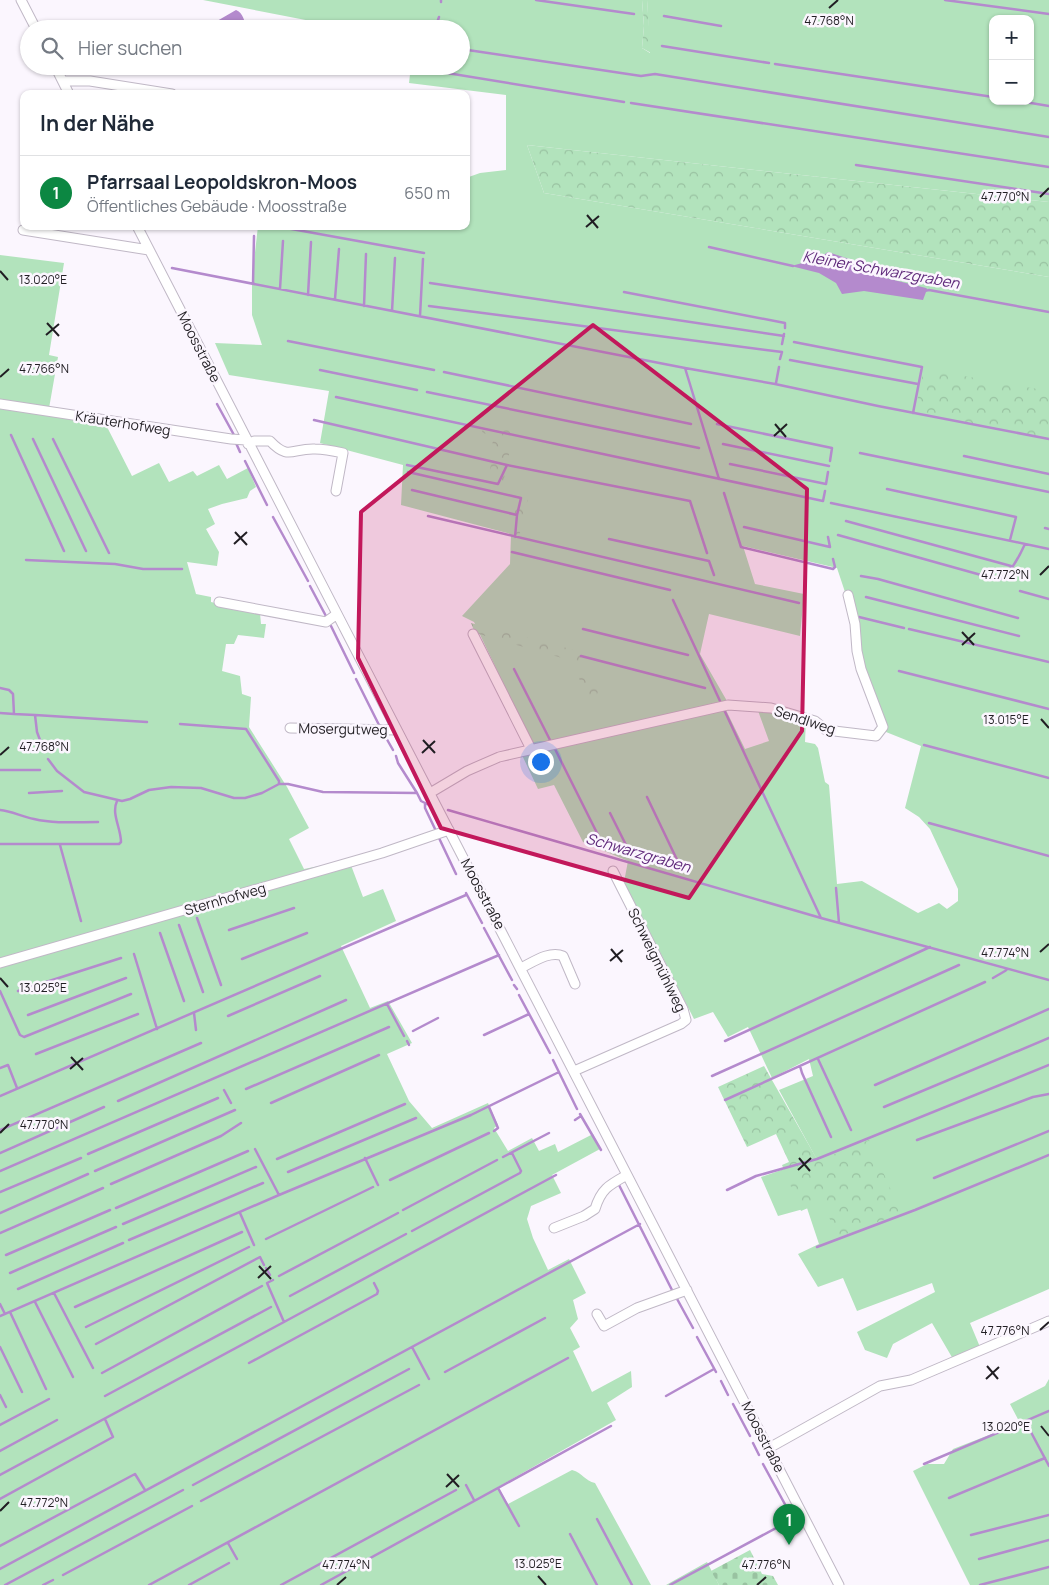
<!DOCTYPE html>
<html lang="de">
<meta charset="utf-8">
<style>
body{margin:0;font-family:Manrope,sans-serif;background:#f2f2f3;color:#1f2937}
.controls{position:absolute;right:15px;top:15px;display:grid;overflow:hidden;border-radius:10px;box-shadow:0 1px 4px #0004}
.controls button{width:45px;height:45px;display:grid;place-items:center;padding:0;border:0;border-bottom:1px solid #e0e1e3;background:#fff;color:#1f2937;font:25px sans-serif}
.you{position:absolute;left:540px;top:761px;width:18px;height:18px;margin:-12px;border:4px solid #fff;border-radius:50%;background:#1a73e8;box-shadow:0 0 0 8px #1a73e833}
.badge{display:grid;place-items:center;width:32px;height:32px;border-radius:50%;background:#0c8742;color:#fff;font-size:16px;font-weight:700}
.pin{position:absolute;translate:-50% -41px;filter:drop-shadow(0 1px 2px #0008)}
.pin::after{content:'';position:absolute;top:26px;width:18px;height:15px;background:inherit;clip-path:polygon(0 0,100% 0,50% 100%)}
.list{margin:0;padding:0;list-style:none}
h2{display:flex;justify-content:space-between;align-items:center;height:65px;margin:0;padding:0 20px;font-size:21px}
h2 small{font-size:16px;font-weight:400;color:#747a83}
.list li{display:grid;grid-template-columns:32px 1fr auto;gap:15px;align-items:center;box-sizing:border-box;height:75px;padding:0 20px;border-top:1px solid #e0e1e3}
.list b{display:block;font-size:19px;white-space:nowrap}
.list p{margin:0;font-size:16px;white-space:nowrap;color:#747a83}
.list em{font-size:16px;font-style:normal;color:#747a83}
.icon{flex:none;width:28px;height:28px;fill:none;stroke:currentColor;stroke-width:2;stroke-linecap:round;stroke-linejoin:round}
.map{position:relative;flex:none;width:1049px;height:1585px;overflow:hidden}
.search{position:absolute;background:#fff;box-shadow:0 1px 4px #0004;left:20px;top:20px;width:450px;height:55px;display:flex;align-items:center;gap:12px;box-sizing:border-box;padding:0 18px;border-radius:28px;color:#747a83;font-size:19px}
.panel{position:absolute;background:#fff;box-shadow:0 1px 4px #0004;left:20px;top:90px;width:450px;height:140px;border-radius:10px}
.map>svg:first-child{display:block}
.green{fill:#b2e3bc;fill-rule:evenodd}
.forest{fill:url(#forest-crowns)}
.cemetery{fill:url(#cemetery-stones)}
.water{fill:#b48acd}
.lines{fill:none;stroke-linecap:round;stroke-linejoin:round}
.stream{stroke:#b48acd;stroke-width:2.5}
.minor-casing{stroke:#c0b8c6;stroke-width:11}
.minor{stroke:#fff;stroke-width:9}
.marked{fill:#c2185b;fill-opacity:0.2;stroke:#c2185b;stroke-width:4;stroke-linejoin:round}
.ticks{fill:none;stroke:#211e23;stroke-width:2}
.labels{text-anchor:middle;stroke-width:5;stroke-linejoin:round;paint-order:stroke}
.street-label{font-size:14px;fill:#211e23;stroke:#fbf6fe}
.water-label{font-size:15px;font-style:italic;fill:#612c7c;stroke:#fbf6fe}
.ticks-label{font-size:12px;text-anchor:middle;fill:#211e23;stroke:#fbf6fe;stroke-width:5;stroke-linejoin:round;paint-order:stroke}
</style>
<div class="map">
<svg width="1049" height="1585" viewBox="0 0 1049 1585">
<defs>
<pattern id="forest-crowns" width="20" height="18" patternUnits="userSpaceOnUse" patternTransform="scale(1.25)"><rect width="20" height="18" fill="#b2e3bc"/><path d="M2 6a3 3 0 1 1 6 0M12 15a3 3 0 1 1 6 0" fill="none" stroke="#99c2a1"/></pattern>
<pattern id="cemetery-stones" width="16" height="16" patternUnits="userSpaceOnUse" patternTransform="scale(1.25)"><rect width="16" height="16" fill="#b2e3bc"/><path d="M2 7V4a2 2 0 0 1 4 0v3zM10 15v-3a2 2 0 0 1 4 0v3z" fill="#99c2a1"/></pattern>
</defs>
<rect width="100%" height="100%" fill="#fbf6fe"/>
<path class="green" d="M203,0H642L644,26L642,48L650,53L647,0H1049V202L527,145L544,193L1049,277V1289L970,1323L980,1347L953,1359L932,1323L893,1344L887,1358L865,1350L857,1332L935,1292L932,1283L857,1311L843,1278L818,1287L798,1254L819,1244L807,1208L778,1216L761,1177L816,1158L779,1090L813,1076L809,1059L772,1078L748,1027L728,1037L713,1012L694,1019L624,882L628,861L583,842L554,785L538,789L521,753L532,744L474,622L462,616L510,564L511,534L401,505L403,465L320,443L329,391L229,375L215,343L262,345L252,315V279L258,226H466V178L480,173L506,170V95L409,83L411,66H461V29H352ZM993,19H1030V101H993ZM743,546L837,568L846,595L871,702L886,732L921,746L905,808L919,817L930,829L958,889V901L947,909L939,903L918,913L862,881L837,884L829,785L825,782L818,748L815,744L805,742L806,720L757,708L769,741L745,749L726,710L727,701L700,654L709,614L800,636L804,594L755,584Z
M0,255L64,263L49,355L58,357L48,414L105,423L132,476L159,463L169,482L193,471L197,476L219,465L227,479L248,468L256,487L250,491L247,498L222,504L208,509L215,524L206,529L219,552L217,566L187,562L196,594L211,597V602L260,613L261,624H266L264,638L238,635L234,644H226L222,671L240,676L242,694L251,697L249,727L287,787L309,828L289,839L304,869L349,860L363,897L383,889L396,921L341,946L370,1008L388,1001L412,1043L387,1054L409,1101L432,1128L488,1103L498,1125L494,1128L508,1151L532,1138L539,1151L555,1144L558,1152L593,1134L600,1149L552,1175L561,1193L531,1206L527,1219L533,1238L548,1270L569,1259L586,1293L573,1300L578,1319L570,1328L580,1347L573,1351L592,1392L631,1371L632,1387L607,1403L616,1420L498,1487L508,1504L572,1470C583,1473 585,1481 595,1483L651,1585H0Z
M1049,1379V1585H970L913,1471L927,1464H944L953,1449L1020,1423L1010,1404L1045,1386Z
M707,1562L719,1585H666Z"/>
<path class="forest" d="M642,0H647L651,53L642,48L644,26Z
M527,145L1049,202V277L544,193Z
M924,369L1049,391V438L915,412Z
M484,423L514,430L504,479L509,483L505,489L489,485L493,438L482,432Z
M519,495L528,498L519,537L509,535Z
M471,623L578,651L598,691L596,698L589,697L569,660L475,633Z
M764,1066L818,1161L869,1140L901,1213L838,1237L822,1202L801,1211L782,1165L789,1162L776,1134L747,1147L718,1087Z"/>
<path class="cemetery" d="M750,1550L762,1574L773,1576L778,1585H719L711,1571Z"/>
<path class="water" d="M236,10C243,13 245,21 246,29H218L217,21Z
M828,252L861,263L866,273L926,288L930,291L926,292L923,300L864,291L842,294L836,283L819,273L791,266L818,259Z"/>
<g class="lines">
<path class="stream" d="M536,0L634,14
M945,0L1049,14
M441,2V0
M664,16L721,26
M435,29L439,17
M662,46L769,63
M461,49L641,76L655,74L1049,137
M775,64L993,97
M404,66L624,102
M1019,101L1049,106
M631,103L1049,167
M856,165L1049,194
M275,226L424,253
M709,247L793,266
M172,268L685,368L775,384L878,406L1049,439
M430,283L784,336
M253,284L254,236
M280,289L283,241
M929,290L1049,312
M624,292L785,323V328
M308,295L311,242
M335,299L339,249
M364,306L366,254
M429,306L782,352L780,359
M392,311L395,258
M420,316L423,259
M288,341L434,370
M794,342L922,367L913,413
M782,344L784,334
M790,360L918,384
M685,368L719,479
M320,370L417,390
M444,372L691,424
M776,383L779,367
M427,392L699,448
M336,397L823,501L825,491
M217,404L234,435
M314,420L507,465L690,501L707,553
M717,424L832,448L830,461
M11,435L64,551
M33,439L86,551
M53,439L109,553
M236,443L240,452
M723,444L829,466
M860,453L1049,492
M964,456L1049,474
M245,461L267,505
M730,464L826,484L828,472
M407,465L498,484L507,465
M408,472L521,498L517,515
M887,489L1016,517L1010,540
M412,490L517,515L515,537
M724,493L741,547L833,569L835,567L833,559
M831,503L1049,549
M428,516L799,603
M273,517L308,581
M846,521L1011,566
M744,527L830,547L828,537
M1045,528L1049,529
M838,535L999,580C1010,574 1020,555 1025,544
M609,539L709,561L714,575
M512,552L670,590
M26,560L115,564L143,569H182
M861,576L878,579L1018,618
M310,586L327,618
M1020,591L1049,599
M866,597L1019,636
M673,600L821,918
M859,617L904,628
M331,626L354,673
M583,629L688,655
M909,629L1049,662
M581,656L705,688
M514,669L551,742
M899,671L1049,709
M356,679L380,727
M0,688L9,690L13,694L14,714L35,715L37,732L43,748
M0,713L14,714
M35,715L147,722
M180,724L246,729L279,781V784
M385,736L393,750
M924,745L1049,778
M555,749L603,845
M396,756L398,763L417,793
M48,759L57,771L84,792L122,801L130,799L149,790L171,787L201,788L234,798H245L262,793L279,784H288L323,792L417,793L421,801L429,805
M0,770H40
M29,793L62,791
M647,797L680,866
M425,804V808L436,831
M0,810C12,811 22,817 34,819C55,824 77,822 98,822
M448,810L821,918L1049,980
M610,813L631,855
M929,823L1049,856
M439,838L456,874
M0,844H119L121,842C121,828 111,814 117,801
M60,845L81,921
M836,888L839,923
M466,893L482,923
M197,918L221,985
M179,925L203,992
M484,928L512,980
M229,930L294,908
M160,933L184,1001
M134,954L157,1029
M242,959L307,933
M993,978L1005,971L1007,969
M514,985L517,989
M0,991L20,1035L24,1037L131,994
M18,991L121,958
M519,995L550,1053
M387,1004L404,1036
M194,1013L196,1030
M28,1015L126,978
M228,1016L320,976
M413,1031L438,1018
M484,1035L529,1014
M407,1041L409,1045
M725,1041L930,947
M36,1054L138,1014
M818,1059L851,1130
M553,1060L577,1109
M800,1066L802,1073L831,1137
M0,1068L8,1065L17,1088
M712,1076L959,965
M875,1085L1049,1009
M246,1089L389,1027
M224,1090L231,1103
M0,1096L466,895
M725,1100L985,982
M118,1101L346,1000
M271,1103L379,1055
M489,1107L498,1128L494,1131
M884,1107L1049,1038
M580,1114L601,1150
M575,1120L581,1116
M0,1130L201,1043
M917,1140L1033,1097L1049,1094
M255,1149L279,1195
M0,1153L104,1107
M88,1154L218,1098
M503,1157L549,1133
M365,1158L378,1185
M277,1159L405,1104
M0,1171L499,955
M95,1171L235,1110
M288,1172L416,1118
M934,1178L1049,1131
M390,1180L489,1133
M618,1183L672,1290
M111,1184L221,1136L241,1123
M727,1190L756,1176L817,1159L1049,1065
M0,1192L81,1158
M116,1208L248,1151
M403,1210L497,1160
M0,1213L88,1174
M240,1213L254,1245
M123,1224L256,1167
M412,1231L520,1173L521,1171L512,1153
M0,1233L103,1188
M266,1239L373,1187
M129,1240L263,1183
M817,1247L915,1210L1049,1155
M6,1255L110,1210
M266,1268L270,1275
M10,1273L116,1227
M279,1276L398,1213
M18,1289L123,1243
M54,1293L93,1368
M290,1296L406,1234
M676,1297L693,1328
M35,1302L73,1377
M0,1304L5,1314
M75,1307L242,1232
M10,1312L46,1389
M0,1316L279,1195L471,1115L559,1072
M284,1322L556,1175
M86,1327L249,1247
M697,1337L716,1372
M96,1344L260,1257L264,1265
M0,1347L22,1392
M412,1347L429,1379
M249,1363L377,1294L378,1291L374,1283
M445,1372L545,1318
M102,1373L262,1286
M721,1381L728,1395
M0,1395L6,1407
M105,1396L271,1307
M666,1396L714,1369
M733,1404L750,1436
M1025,1421L1049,1466
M0,1425L49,1399
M753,1443L759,1455
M0,1451L57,1420
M763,1464L787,1508
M924,1464L1049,1411
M0,1475L284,1322L267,1283L273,1280
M193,1485L409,1369
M466,1485L474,1500
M498,1488L519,1526
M949,1498L1045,1458
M0,1499L113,1437L105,1419
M201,1501L419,1385
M597,1519L632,1585
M570,1534L597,1585
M971,1535L1049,1515
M228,1543L237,1559
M0,1546L135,1474L145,1490
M979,1559L1049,1540
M0,1569L640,1224
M63,1575L192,1506
M5,1585L183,1490
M43,1585L53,1580
M149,1585L568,1358
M189,1585L229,1563
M281,1585L456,1490
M321,1585L611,1426
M670,1585L791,1520V1517
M980,1585L1049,1567"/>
<defs>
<path id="minor" d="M21,0L36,29
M55,66L69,94
M63,81H90L172,94
M137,226C369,680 608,1130 839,1585
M23,230L149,250
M0,404L231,439L246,440
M248,444L254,441H270C289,461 292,448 315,449C324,449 334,451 343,453L336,491
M219,602L326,622L337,614
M473,634L531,749
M290,728L397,730
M430,793L467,771L499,757L728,705L771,708L815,721L826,730L876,736L883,727L861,669L857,651L855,624L848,595
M0,963L382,853L449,830
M521,968C533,962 550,950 563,956L575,984
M574,1071L681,1024L686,1020L683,1009L613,871
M554,1228L584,1216L595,1209C601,1189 609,1185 627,1175
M597,1314L604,1326L637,1308L687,1290
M769,1448L880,1386L911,1380L1049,1321"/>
</defs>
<use href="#minor" class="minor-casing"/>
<use href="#minor" class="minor"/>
</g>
<path class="marked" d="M593,325L807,489L802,731L689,898L441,828L358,658L361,512Z"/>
<path class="ticks" d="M829,8L838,0M1040,197L1049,188M587,215L598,228M586,227L599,216M0,271L8,280M47,323L59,336M46,335L59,324M0,377L9,369M775,424L786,437M774,436L787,424M235,532L247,545M234,544L247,532M1040,575L1049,566M962,632L974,645M962,645L975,633M1041,719L1049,728M423,740L435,753M422,753L435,741M0,755L9,747M611,949L622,962M1040,952L1049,944M610,961L623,950M0,978L8,987M71,1057L83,1070M70,1069L83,1058M0,1133L9,1124M799,1158L810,1171M798,1170L811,1158M259,1266L271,1279M258,1278L271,1266M1040,1330L1049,1322M987,1366L998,1379M986,1379L999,1367M1041,1426L1049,1436M447,1474L459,1487M446,1487L459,1475M0,1511L9,1502M538,1576L546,1585M337,1585L346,1577M757,1585L766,1577"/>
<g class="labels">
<g class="street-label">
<text transform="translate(199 347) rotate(63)" y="5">Moosstraße</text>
<text transform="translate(123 423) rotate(9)" y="5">Kräuterhofweg</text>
<text transform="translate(805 720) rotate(18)" y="5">Sendlweg</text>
<text transform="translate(343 729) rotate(1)" y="5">Mosergutweg</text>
<text transform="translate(483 894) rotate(62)" y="5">Moosstraße</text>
<text transform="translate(225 899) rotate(-16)" y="5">Sternhofweg</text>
<text transform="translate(657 960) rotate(64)" y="5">Schweigmühlweg</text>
<text transform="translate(763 1437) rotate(63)" y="5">Moosstraße</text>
</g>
<g class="water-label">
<text transform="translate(881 270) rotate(10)" y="5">Kleiner Schwarzgraben</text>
<text transform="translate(638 853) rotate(16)" y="5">Schwarzgraben</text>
</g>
</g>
<g class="ticks-label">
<text x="829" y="25">47.768°N</text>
<text x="1005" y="201">47.770°N</text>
<text x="43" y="284">13.020°E</text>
<text x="44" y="373">47.766°N</text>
<text x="1005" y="579">47.772°N</text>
<text x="1006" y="724">13.015°E</text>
<text x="44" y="751">47.768°N</text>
<text x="1005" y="957">47.774°N</text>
<text x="43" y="992">13.025°E</text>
<text x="44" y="1129">47.770°N</text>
<text x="1005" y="1335">47.776°N</text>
<text x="1006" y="1431">13.020°E</text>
<text x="44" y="1507">47.772°N</text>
<text x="538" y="1568">13.025°E</text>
<text x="346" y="1569">47.774°N</text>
<text x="766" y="1569">47.776°N</text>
</g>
</svg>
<div class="controls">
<button>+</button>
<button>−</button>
</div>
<div class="you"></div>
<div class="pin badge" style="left:789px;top:1545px">1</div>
<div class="search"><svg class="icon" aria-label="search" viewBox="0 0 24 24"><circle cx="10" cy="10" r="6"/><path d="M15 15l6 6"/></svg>Hier suchen</div>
<section class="panel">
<h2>In der Nähe<small></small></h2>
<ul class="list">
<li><span class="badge">1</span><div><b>Pfarrsaal Leopoldskron-Moos</b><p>Öffentliches Gebäude · Moosstraße</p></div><em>650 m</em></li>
</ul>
</section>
</div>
